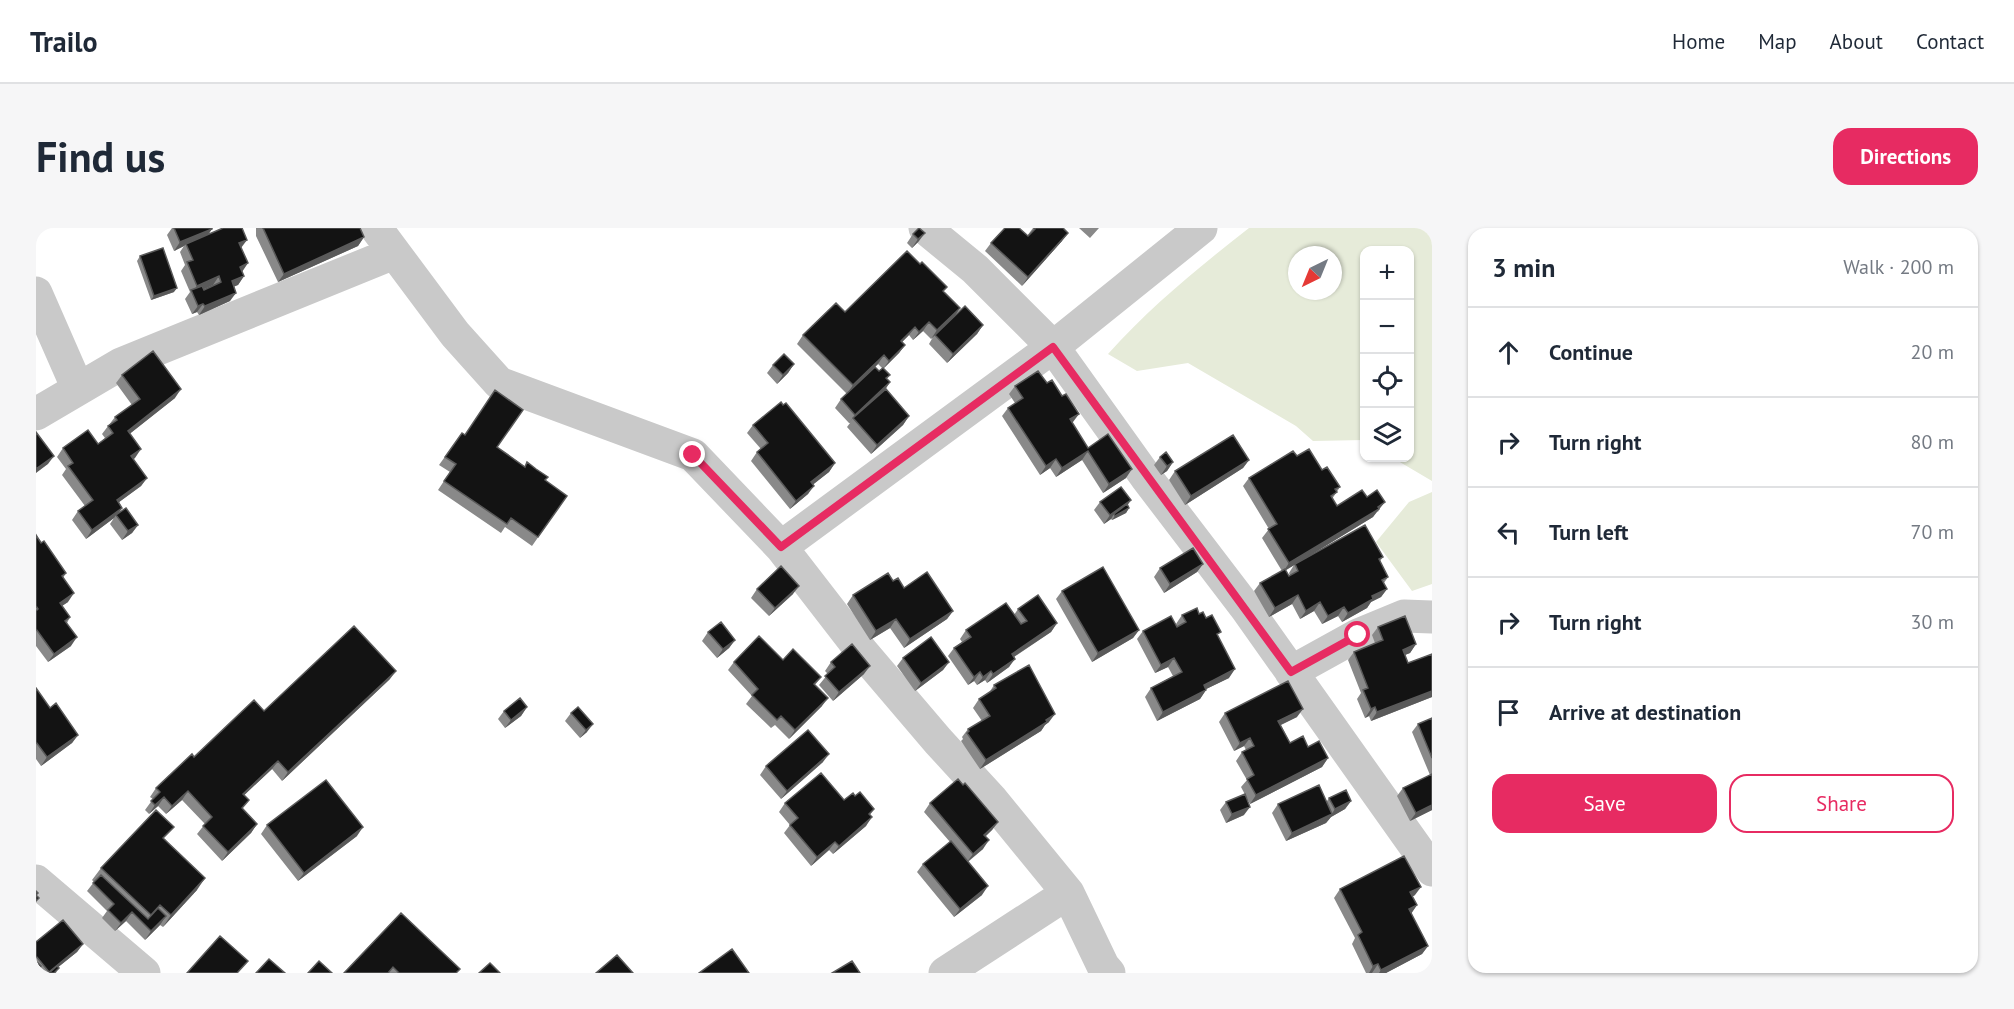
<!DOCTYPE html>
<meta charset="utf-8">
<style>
body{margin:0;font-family:"PT Sans",sans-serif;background:#f6f6f7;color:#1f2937}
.controls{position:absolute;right:18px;top:18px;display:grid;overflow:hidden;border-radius:12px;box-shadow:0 2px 4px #0004}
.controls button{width:54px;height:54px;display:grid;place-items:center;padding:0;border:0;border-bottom:2px solid #e0e1e3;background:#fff;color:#1f2937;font:30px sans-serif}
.compass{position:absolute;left:1252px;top:18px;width:54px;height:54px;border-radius:50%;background:#fff;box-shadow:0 2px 4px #0004;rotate:223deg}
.stop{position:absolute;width:18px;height:18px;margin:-14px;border:4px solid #e72b62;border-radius:50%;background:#fff}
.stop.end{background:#e72b62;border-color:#fff;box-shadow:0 2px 6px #0008}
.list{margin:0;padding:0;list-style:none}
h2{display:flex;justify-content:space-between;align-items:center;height:78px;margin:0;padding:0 24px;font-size:26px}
h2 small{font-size:20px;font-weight:400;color:#747a83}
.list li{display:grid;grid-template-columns:39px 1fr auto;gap:18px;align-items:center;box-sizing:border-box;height:90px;padding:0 24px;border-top:2px solid #e0e1e3}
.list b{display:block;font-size:22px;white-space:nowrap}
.list em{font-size:20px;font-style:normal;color:#747a83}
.actions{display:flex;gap:12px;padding:18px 24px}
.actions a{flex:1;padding:14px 0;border:2px solid #e72b62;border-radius:18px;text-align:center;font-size:21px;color:#e72b62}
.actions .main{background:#e72b62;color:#fff}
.icon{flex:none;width:33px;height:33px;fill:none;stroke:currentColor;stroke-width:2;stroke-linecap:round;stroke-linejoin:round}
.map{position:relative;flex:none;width:1396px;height:745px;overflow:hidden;border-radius:18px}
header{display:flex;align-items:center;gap:36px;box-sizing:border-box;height:84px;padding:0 30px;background:#fff;border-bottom:2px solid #e0e1e3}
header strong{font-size:28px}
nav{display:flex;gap:33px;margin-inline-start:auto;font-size:21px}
.intro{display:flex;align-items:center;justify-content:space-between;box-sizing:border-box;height:144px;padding:0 36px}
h1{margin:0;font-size:42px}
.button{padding:15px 27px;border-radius:18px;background:#e72b62;color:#fff;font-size:21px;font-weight:700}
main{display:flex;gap:36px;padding:0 36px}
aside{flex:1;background:#fff;border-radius:18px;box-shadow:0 2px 4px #0004}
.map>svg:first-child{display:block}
.green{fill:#e6ebd9;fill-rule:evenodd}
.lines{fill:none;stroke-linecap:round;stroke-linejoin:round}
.minor{stroke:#c9c9c9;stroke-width:33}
.wall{fill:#898989;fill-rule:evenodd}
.shaded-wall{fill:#5a5a5a}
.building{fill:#131313;stroke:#5a5a5a;stroke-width:1.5}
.route{stroke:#e72b62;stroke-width:8}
</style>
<header>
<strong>Trailo</strong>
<nav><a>Home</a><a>Map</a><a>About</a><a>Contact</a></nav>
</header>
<div class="intro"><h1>Find us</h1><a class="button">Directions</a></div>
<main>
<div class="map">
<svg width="1396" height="745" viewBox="0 0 1396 745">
<rect width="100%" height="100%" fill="#fff"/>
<path class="green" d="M1213,0H1396V253L1357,230H1374V22H1328V212L1277,213L1260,198L1152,135L1101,143L1072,126C1115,78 1162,40 1213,0ZM1261,27H1297V63H1261Z
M1396,264V356L1376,363L1340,314L1373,274Z"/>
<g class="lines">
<path class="minor" d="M340,0L419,106L463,155L657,227L745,319L827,425L902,513L956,572L1032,665L1067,738L1073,745
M889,0L939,41L1017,119L1110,249L1210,380L1396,642
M0,65L42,161
M0,186L85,136L358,25
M745,319L1017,119L1165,0
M1255,444L1322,407L1368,388L1396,389
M0,653L108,745
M909,745L1032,665"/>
</g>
<path class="wall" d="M136,0H176L173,6L205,20L206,44L208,48L202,57L198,58L194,73L163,87L161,84L156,86L149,71L154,64L145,43L149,37L144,24L148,18L138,23L131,7Z
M220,0H324L328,9L322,18L242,54L220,8Z
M883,0V13L876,20L871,15L877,6Z
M997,0H1027L1026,13L986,58L949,23L955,15L991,8Z
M1043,0H1063L1054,10Z
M104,28L138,64L115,72L101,33Z
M907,64L924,80L918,89L947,97L941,106L911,135L893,116L897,109L895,111L887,103L877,112L873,107L866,114L869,117L863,125L847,141L854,147L851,151L854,154L849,162L873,188L867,197L835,226L811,199L814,195H813L799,180L805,171L811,166L761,116L767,107L809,84ZM842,136L846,140L843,143L825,153Z
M758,136L752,145L741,156L731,145L737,137Z
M86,147L139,170L93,206L99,230L97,231L111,250L105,258L83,274L86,280L82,285L102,297L96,305L86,312L74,296L78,290L50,311L36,292L42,283L49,278L26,247L30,241L21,229L27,220L62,216L69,210L66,206L79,189L96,177L80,155Z
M979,158L1037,194L1036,195L1052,220L1090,250L1067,265L1046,232L1020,249L1014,240L1004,247L966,188L972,180L979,175L973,166Z
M717,197L799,235L793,244L777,256L772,266L754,281L715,233L721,224L725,221L711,205Z
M426,205L461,219L531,268L496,318L469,299L465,305L402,262L414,244L403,237Z
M1261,228L1304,259L1296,271L1301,278L1331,269L1343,283L1340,284L1337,289L1271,329H1347L1344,333L1352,349L1348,355L1351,361L1345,369L1335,374L1331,380L1306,394L1302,388L1286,396L1278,383L1264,391L1256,376L1233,389L1218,363L1224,355L1246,343L1226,310L1233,301L1207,258L1213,250ZM1258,337L1253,345L1254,348H1253L1249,342Z
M1124,229L1137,234L1131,243L1125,247L1118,237Z
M1213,232L1207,240L1149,277L1133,252L1139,243Z
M1064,274L1092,277L1093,280L1090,285L1076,292L1075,291L1068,296L1058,282Z
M0,307L30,345L27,350L32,374L26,378L34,389L31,395L35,418L12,434L0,418Z
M1167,336L1161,344L1128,365L1118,349L1124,340Z
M857,353L868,360L917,383L911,391L868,420L854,400L834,412L811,376L817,367Z
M721,361L757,366L733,388L715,370Z
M1026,363L1103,402L1097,410L1056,434L1020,371Z
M982,381L1021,395L1015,404L978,429L973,439L951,455L949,452L941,457L938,453L932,457L912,428L918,420L926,414L924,411L930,402L978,387Z
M1163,386L1170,390L1182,408L1193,450L1170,461V462L1164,471L1121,493L1109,469L1115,460L1137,448L1132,439L1119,445L1101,411L1107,403L1141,399L1140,396L1146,387Z
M1342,399L1380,416L1374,425L1369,427L1372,435L1396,426V469L1335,493L1333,488L1329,490L1321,471L1325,465L1312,432L1318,424L1339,415L1336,407Z
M672,404L699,412L693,420L681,430L666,413Z
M867,430L913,434L907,442L879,463L861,438Z
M747,432L785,449L779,457L786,478L753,511L739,497L735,500L710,476L716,468L692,442L698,434Z
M795,434L828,446L797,473L783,457L792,446L789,443Z
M354,451L246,553L236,541L208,567L207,581L221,596L215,605L186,633L161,606L169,596L146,572L130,586L122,578L113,586L109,582L117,571L114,569L120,560L158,529L228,483Z
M958,457L1013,494L1009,497L1005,503L944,541L925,513L927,511L926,509L932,501L946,493L937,480L943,471L953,465Z
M0,460L14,480L42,507L36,515L5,538L0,531Z
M491,479L485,488L469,500L462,491L468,483Z
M542,479L551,504L544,510L529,493L535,485Z
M1189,485L1261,489L1245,497L1254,515L1272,519L1292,530L1286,539L1214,576L1205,559L1211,552L1200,533L1206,524L1210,522L1208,518L1198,523L1183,494Z
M1396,490V582L1374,593L1361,568L1367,560L1394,547L1376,504L1382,496Z
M787,534L745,571L724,547L730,538Z
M927,557L962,594L956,602L949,609L947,621L932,634L946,667L918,689L881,644L887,636L914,614L888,584L894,575Z
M819,568L838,581L834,587L830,598L797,626L793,622L775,638L748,605L754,597L743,584L749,575L808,572Z
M1293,570L1315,573L1309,581L1295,589L1290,595L1250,613L1236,585L1242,576L1291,573Z
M1190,574L1208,587L1190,595L1184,582Z
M231,597L321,608L262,653L225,606Z
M129,611L161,662L127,699L124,697L109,712L90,693L79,703L66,690L71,683L51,663L58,654L56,652L65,640Z
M1304,661L1379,667L1376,669L1381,677L1375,685L1392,718L1386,726L1350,745H1330L1316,716L1319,710L1298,670Z
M365,685L421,745H308Z
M0,714L47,716L41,724L22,739L20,745H0Z"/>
<path class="shaded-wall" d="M176,1L170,9L150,16L148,18L138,23L144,14Z
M889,5L883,13L876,20L882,11Z
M1032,5L1026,13L986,58L992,49Z
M328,9L322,18L242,54L248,46Z
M211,12L205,20L203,15Z
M212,35L206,44L204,39Z
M183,48L177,57L157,66L156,64L161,58Z
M208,48L202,57L190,62L196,53Z
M141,60L138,64L115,72L118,68Z
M200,65L194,73L163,87L169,78Z
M167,76L161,84L156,86L162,78Z
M924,80L918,89L895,111L901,102Z
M893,94L887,103L877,112L883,104Z
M947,97L941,106L911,135L917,126Z
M879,99L873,107L859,121L865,113Z
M869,117L863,125L847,141L853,133Z
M848,127L842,136L811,166L817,157Z
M758,136L752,145L741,156L747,147Z
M854,154L848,163L817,190L813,195L819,187Z
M145,161L139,170L86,212L92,203Z
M1043,186L1037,194L1028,200L1034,191Z
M873,188L867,197L835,226L841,217Z
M105,221L99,230L89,237L95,228Z
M1052,223L1046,232L1020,249L1026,240Z
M18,228L12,236L0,245V241Z
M1020,231L1014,240L1004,247L1010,238Z
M1213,232L1207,240L1149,277L1155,268Z
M1137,234L1131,243L1125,247L1131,238Z
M799,235L793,244L769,263L775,254Z
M1096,241L1090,250L1067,265L1073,256Z
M111,250L105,258L75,280L81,272Z
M778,258L772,266L754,281L760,273Z
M1095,272L1089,281L1078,286L1075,291L1068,296L1074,287Z
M1349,274L1337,289L1247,344L1253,335Z
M86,280L81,288L80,287L78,290L50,311L56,302Z
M1093,280L1090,285L1076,292L1079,288Z
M102,297L96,305L86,312L92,303Z
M1167,336L1161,344L1128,365L1134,356Z
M763,358L757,366L733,388L739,380Z
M1351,361L1345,369L1335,374L1331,380L1306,394L1312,385L1336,368Z
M38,365L32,374L18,383L24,375Z
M1262,367L1256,376L1233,389L1239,380Z
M1284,374L1278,383L1264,391L1270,383Z
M1308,379L1302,388L1286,396L1292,388Z
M917,383L911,391L868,420L874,411Z
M860,391L854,400L834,412L840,403Z
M1021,395L1015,404L970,434L976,426Z
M1103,402L1097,410L1056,434L1062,425Z
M41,409L35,418L12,434L18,426Z
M699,412L693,420L681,430L687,421Z
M1380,416L1374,425L1361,430L1367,422Z
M1138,430L1132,439L1119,445L1125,437Z
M979,431L973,439L951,455L957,446Z
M913,434L907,442L879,463L885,455Z
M834,438L828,446L797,473L803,464Z
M1199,441L1193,450L1162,465L1168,457Z
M360,443L354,451L246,553L252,544Z
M955,443L949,452L941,457L947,449Z
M944,444L938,453L932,457L938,449Z
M1170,462L1164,471L1121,493L1127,484Z
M1396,463V469L1335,493L1341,484Z
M792,470L786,478L753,511L759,502Z
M491,479L485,488L469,500L475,492Z
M1339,479L1333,488L1329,490L1335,481Z
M1267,481L1261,489L1236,501L1242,493Z
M1019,486L1013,494L1009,497L1005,503L944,541L950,532Z
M557,496L551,504L544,510L550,502Z
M42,507L36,515L5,538L11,529Z
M1214,510L1208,518L1198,523L1204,515Z
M793,526L787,534L745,571L751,563Z
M1292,530L1286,539L1214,576L1220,567Z
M242,533L236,541L201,574L207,566Z
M152,563L146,572L130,586L136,578Z
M128,569L122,578L113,586L119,577Z
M1315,573L1309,581L1295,589L1290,595L1250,613L1256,605L1295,587L1299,581Z
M1396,577V582L1374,593L1380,585Z
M1214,579L1208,587L1190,595L1196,586Z
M836,589L830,598L797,626L803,618Z
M962,594L956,602L942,615L948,607Z
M221,596L215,605L186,633L192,624Z
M327,599L321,608L262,653L268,645Z
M953,612L947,621L931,634L937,626Z
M799,614L793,622L775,638L781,629Z
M169,650L161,662L127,699L135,687Z
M952,658L946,667L918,689L924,681Z
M1385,659L1379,667L1368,673L1374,664Z
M1381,677L1375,686L1373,681Z
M96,684L90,693L79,703L85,695Z
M130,688L124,697L109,712L115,703Z
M47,716L41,724L15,745H12Z
M1392,718L1386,726L1350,745H1343L1345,742Z
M1342,736L1336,745H1333L1337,738Z"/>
<path class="building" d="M138,0H176V1L144,14Z
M187,0H206L211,12L203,15L212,35L204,39L208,48L196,53L200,65L169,78L167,76L162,78L155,62L166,58L168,62L185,54L183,48L161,58L151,34L157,32L150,16Z
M227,0H324L328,9L248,46Z
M883,0L889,5L882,11L877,6Z
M969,0H983L992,8L999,1L998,0H1027L1032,5L992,49L955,15Z
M127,20L141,60L118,68L104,28Z
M871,23L884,36L886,34L911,59L907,63L924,80L901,102L893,94L883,104L879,99L865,113L869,117L853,133L848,127L817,157L767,107L800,75L809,84Z
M929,78L947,97L917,126L899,107Z
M117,123L145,161L92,203L105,221L95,228L111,250L81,272L86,280L56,302L42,283L57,272L32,238L37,235L27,220L52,202L62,216L77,205L72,198L81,192L79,189L104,171L86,147Z
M748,126L758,136L747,147L737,137Z
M839,139L843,143L847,140L854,147L850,150L854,154L819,187L805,171Z
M1002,143L1011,155L1016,152L1026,168L1030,166L1043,186L1034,191L1052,220L1072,206L1096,241L1073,256L1052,223L1026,240L1020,231L1010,238L972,180L987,170L979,158Z
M850,161L873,188L841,217L817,190Z
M459,162L487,182L461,219L489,239L491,234L500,241L512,249L509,252L531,268L502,309L475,290L471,296L408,253L420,236L409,229L426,205L429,207Z
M745,174L747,177L750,175L799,235L775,254L778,258L760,273L721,224L732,215L717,197Z
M0,204L18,228L0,241Z
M1197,207L1213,232L1155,268L1139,243Z
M1273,221L1286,242L1291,239L1304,259L1299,261L1301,264L1295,268L1301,278L1326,262L1331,269L1341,262L1349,274L1342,279L1343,281L1253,335L1232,301L1241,296L1213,250L1257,223L1261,228Z
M1130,224L1137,234L1131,238L1124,229Z
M1085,259L1095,272L1074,287L1064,274Z
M1091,276L1093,280L1079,288L1078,286Z
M90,280L102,297L92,303L80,287Z
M1329,297L1347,329L1343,331L1352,349L1346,352L1351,361L1336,368L1337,371L1312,385L1308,379L1292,388L1284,374L1270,383L1262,367L1239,380L1224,355L1249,341L1253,348L1262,343L1259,336Z
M0,307L5,315L8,313L30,345L26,348L38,365L24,375L34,389L29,393L41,409L18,426L0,401V383L2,381L0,378Z
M1157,320L1167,336L1134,356L1124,340Z
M745,338L763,358L739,380L721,361Z
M1067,339L1103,402L1062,425L1026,363Z
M891,344L917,383L874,411L860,391L840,403L817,367L852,345L857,353L862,350L868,360Z
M1002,367L1021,395L976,426L979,431L957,446L955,443L947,449L944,444L938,449L918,420L935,409L930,402L970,375L985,396L991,393L982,381Z
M1161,380L1163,386L1167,384L1170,390L1176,387L1185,404L1181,406L1199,441L1168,457L1170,462L1127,484L1115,460L1146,444L1138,430L1125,437L1107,403L1135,388L1141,399L1150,394L1146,387Z
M1369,388L1380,416L1367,422L1372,435L1396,426V463L1341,484L1339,479L1335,481L1327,462L1332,460L1318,424L1347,412L1342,399Z
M685,394L699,412L687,421L672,404Z
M318,398L360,443L252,544L242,533L207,566L213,572L206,580L221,596L192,624L167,598L176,589L152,563L136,578L128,569L119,577L115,573L124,564L120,560L156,526L158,529L218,472L228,483Z
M723,408L747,432L757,421L785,449L778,456L792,470L759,502L745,488L741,492L716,467L722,461L698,434Z
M895,409L913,434L885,455L867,430Z
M816,416L834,438L803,464L789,448L799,439L795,434Z
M993,437L1019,486L1010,492L1011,494L950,532L931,505L933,503L932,501L954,488L943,471L960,460L958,457Z
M1252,453L1267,481L1242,493L1254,515L1267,508L1272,519L1283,513L1292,530L1220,567L1211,551L1218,547L1206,524L1218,518L1214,510L1204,515L1189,485Z
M0,460L14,480L20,475L42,507L11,529L0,514Z
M484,470L491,479L475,492L468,483Z
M542,479L557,496L550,502L535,485Z
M1396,490V530L1382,496Z
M772,502L793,526L751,563L730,538Z
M785,545L808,572L817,565L819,568L824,564L838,581L833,586L836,589L803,618L799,614L781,629L754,597L762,590L749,575Z
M1396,546V577L1380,585L1367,560Z
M922,551L927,557L929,555L962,594L948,607L953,612L937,626L894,575Z
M290,552L327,599L268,645L231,597Z
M1283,557L1296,586L1256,605L1242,576Z
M1310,562L1315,573L1299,581L1293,570Z
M1209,566L1214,579L1196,586L1190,574Z
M120,582L138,599L127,610L169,650L135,687L124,677L115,687L65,640Z
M915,613L952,658L924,681L887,636Z
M1368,628L1385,659L1374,664L1381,677L1373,681L1392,718L1345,742L1342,736L1337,738L1322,707L1326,704L1304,661Z
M65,647L112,691L122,680L130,688L115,703L96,684L85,695L72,682L78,676L57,655Z
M0,663L2,665L0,667L3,670L0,673Z
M365,685L424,741L420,745H363L357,739L352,745H308Z
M27,692L47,716L13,744L0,728V714Z
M184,708L212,733L201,745H151Z
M696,721L713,745H663Z
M581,727L597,745H560Z
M233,731L249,745H220Z
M0,733L5,738L0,743Z
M283,733L296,745H272Z
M816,733L824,745H796Z
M454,735L464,745H443Z
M21,738L23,740L18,745H13Z"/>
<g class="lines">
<path class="route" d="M657,227L745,319L1017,119L1255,444L1322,407"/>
</g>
</svg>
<div class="controls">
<button>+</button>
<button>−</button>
<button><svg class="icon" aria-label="locate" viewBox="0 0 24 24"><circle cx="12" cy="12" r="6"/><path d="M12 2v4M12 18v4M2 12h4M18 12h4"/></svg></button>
<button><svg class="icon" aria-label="layers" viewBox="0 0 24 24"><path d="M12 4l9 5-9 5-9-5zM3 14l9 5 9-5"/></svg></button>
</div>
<svg class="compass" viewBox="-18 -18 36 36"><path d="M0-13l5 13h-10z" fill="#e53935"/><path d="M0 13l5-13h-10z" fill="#747a83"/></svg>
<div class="stop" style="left:1322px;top:407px"></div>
<div class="stop end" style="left:657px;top:227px"></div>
</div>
<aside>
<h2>3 min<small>Walk · 200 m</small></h2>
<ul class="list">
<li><svg class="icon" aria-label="ahead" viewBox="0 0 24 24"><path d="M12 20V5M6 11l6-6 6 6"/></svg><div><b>Continue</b></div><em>20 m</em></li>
<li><svg class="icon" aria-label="right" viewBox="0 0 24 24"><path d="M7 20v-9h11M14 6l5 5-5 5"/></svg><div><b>Turn right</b></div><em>80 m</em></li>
<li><svg class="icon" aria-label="left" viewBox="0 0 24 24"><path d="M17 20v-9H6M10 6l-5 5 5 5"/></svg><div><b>Turn left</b></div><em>70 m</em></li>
<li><svg class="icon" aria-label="right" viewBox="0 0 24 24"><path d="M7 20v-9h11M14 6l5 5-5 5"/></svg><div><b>Turn right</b></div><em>30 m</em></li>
<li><svg class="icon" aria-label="arrive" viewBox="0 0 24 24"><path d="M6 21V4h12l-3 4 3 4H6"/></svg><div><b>Arrive at destination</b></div></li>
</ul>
<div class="actions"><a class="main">Save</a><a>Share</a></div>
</aside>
</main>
